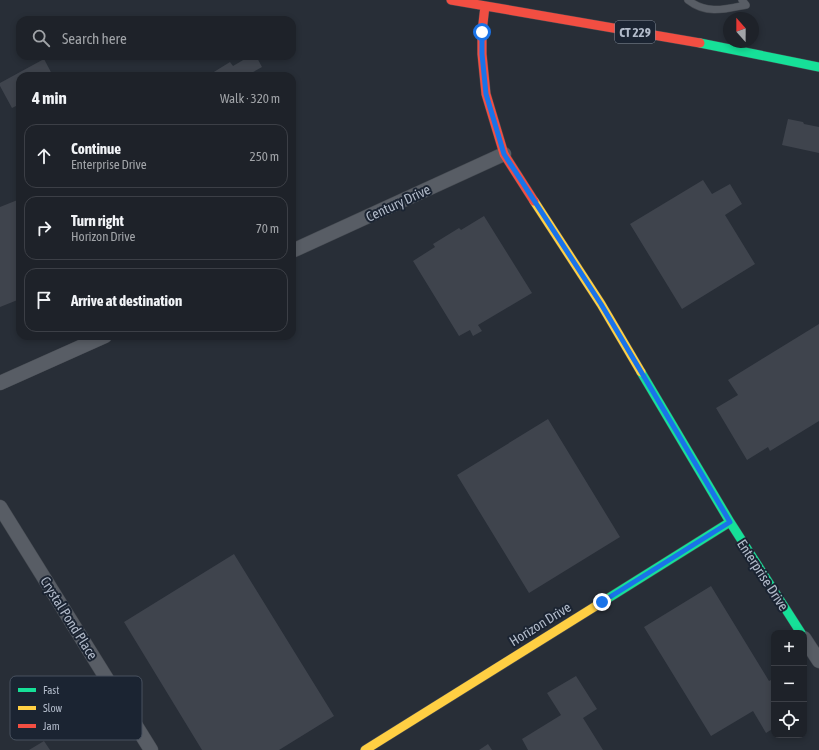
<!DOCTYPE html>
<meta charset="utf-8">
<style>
body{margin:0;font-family:"Asap Condensed",sans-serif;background:#2b2f35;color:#f1f3f6}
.controls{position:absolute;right:12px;bottom:12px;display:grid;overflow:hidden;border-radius:8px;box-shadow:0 2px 6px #0003}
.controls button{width:36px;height:36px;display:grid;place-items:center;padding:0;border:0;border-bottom:1px solid #3c3f46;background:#1e2229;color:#f1f3f6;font:20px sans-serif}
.compass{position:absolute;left:723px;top:12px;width:36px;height:36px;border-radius:50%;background:#1e2229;box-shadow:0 2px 6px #0003;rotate:339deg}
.stop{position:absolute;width:12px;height:12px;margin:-9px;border:3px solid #1a73e8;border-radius:50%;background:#fff}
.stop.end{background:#1a73e8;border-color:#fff;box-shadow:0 1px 4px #0008}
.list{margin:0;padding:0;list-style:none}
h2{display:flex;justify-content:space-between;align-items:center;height:52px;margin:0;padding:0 16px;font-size:17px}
h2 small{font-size:13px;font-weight:400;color:#a1a4a8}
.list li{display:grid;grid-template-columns:26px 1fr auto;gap:12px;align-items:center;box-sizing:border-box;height:64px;margin:0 8px 8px;padding:0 8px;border:1px solid #3c3f46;border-radius:12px}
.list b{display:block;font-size:15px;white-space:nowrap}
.list p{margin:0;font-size:13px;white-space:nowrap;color:#a1a4a8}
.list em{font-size:13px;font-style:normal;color:#a1a4a8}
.icon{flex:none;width:22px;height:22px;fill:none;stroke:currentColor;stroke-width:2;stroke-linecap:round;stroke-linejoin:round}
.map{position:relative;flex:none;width:819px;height:750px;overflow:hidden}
.search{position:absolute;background:#1e2229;box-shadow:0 2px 6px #0003;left:16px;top:16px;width:280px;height:44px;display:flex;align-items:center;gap:10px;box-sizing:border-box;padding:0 14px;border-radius:12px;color:#a1a4a8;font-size:15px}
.panel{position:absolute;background:#1e2229;box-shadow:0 2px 6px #0003;left:16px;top:72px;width:280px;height:268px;border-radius:12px}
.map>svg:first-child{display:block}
.building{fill:#3f444d}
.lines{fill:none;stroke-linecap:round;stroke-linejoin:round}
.lane-casing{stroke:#444950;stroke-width:8}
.street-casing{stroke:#444950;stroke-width:15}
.fast-casing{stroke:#444950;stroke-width:10}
.slow-casing{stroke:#444950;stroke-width:10}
.jam-casing{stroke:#444950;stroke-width:10}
.lane{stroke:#585d65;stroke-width:7}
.street{stroke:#585d65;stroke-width:14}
.fast{stroke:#16e098;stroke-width:9}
.slow{stroke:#ffcf43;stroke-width:9}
.jam{stroke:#f24e42;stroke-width:9}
.route{stroke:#1a73e8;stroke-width:5}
.labels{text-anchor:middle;stroke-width:4;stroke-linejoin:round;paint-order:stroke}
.shield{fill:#1b2432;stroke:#848d9c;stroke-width:1}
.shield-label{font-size:13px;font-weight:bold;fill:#b1bac9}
.street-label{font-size:14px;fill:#b1bac9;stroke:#1b2432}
.key{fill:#1b2432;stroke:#48515f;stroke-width:1}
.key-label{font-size:11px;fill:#b1bac9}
</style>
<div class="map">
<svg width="819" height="750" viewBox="0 0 819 750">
<rect width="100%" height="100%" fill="#282e37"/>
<path class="building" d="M250,56H256L262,67L246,76L209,75L230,62L233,66Z
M44,59L53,76H20V104L12,108L0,86V83Z
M788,119L803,122L804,124L819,127V153L782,145Z
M703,180L712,194L730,184L742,204L725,215L755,264L682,309L630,224Z
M20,199V299L0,307V207Z
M484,216L532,293L478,325L482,331L473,336L470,330L459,336L413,261L435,247L433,244L459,228L461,230Z
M819,324V421L770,451L768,447L747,460L716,408L738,395L728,380Z
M548,419L620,537L529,593L457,475Z
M234,554L334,716L279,750H202L124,622Z
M711,586L769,681L771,680L774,686V728L766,733L753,711L711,736L644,627Z
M576,676L597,709L583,718L603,750H528L522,739L561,715L547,693Z
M44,741L50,750H29Z
M488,744L492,750H479Z"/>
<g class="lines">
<defs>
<path id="lane" d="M688,0C707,15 726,9 746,5L742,0"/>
<path id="street" d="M292,251L504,154
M0,383L105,336
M0,507L151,750
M804,638L819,661"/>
<path id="fast" d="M700,43L819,67
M641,372L730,522L801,633
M607,599L730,522"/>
<path id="slow" d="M534,201L601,304L641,372
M365,750L607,599"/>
<path id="jam" d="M451,0L700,43
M485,6L482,32V54L486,94L504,154L534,201"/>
</defs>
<use href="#lane" class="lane-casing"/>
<use href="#street" class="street-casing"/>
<use href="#fast" class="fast-casing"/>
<use href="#slow" class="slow-casing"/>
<use href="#jam" class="jam-casing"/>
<use href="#lane" class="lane"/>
<use href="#street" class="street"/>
<use href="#fast" class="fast"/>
<use href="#slow" class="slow"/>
<use href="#jam" class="jam"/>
</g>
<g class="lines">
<path class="route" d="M482,32V54L486,94L504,154L601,304L730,522L602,602"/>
</g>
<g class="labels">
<rect class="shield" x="615" y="21" width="40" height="22" rx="3"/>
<g class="shield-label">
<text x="635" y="37">CT 229</text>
</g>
<g class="street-label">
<text transform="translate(398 203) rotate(-25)" y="5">Century Drive</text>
<text transform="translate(763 575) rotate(57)" y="5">Enterprise Drive</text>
<text transform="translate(69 618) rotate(58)" y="5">Crystal Pond Place</text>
<text transform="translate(540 624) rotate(-32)" y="5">Horizon Drive</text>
</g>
</g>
<rect x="10" y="676" width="132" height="64" rx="6" class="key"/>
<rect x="18" y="688" width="18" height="4" fill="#16e098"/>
<rect x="18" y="706" width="18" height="4" fill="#ffcf43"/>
<rect x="18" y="724" width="18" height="4" fill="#f24e42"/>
<g class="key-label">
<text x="43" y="694">Fast</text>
<text x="43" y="712">Slow</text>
<text x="43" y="730">Jam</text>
</g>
</svg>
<div class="controls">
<button>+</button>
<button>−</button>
<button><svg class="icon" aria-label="locate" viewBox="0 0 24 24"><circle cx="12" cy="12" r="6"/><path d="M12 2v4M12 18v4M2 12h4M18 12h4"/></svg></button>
</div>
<svg class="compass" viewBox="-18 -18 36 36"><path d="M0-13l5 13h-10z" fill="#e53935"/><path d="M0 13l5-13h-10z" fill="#a1a4a8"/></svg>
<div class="stop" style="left:482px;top:32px"></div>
<div class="stop end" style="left:602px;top:602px"></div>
<div class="search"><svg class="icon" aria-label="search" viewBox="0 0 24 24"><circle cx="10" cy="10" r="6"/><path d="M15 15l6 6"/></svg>Search here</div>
<section class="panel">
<h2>4 min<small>Walk · 320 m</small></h2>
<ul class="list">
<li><svg class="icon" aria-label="ahead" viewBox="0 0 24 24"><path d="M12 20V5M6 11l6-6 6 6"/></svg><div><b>Continue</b><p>Enterprise Drive</p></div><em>250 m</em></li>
<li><svg class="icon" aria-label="right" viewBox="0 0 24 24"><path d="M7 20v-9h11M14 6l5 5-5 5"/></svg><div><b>Turn right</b><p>Horizon Drive</p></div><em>70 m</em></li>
<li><svg class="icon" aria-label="arrive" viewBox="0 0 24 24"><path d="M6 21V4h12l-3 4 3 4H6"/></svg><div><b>Arrive at destination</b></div></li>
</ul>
</section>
</div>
